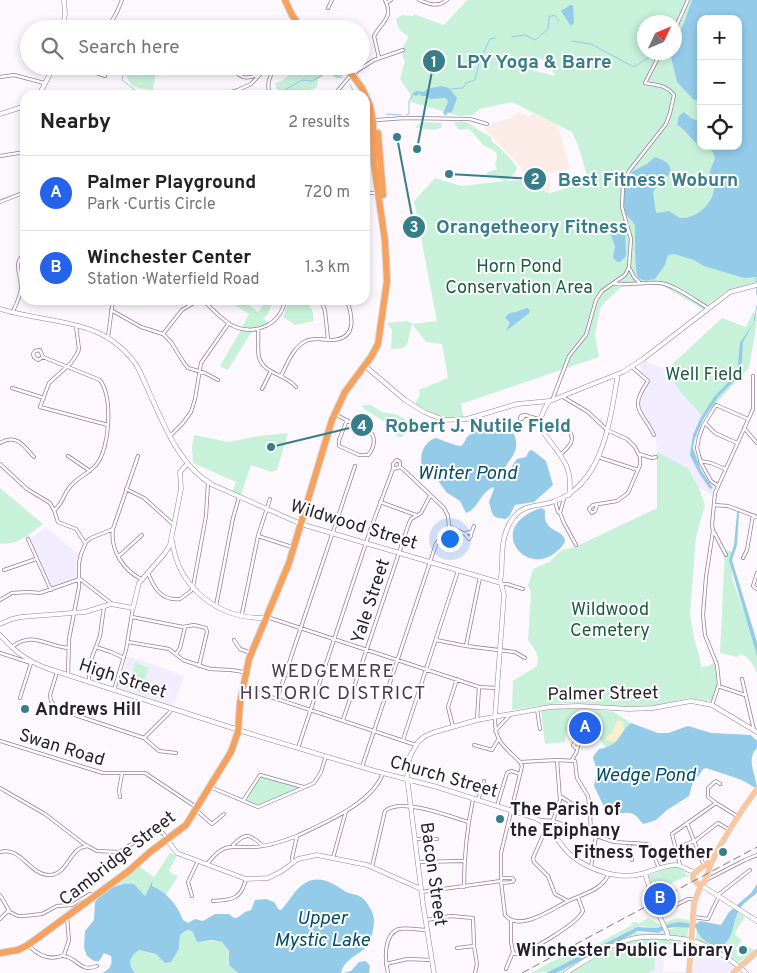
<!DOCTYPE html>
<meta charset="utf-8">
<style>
body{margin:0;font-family:Overpass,sans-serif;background:#f2f2f2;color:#202124}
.controls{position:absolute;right:15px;top:15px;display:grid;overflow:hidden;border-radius:10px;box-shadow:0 2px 8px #0003}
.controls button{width:45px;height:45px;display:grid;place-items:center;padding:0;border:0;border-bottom:1px solid #e0e0e0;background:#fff;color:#202124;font:25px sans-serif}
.compass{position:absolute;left:637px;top:15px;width:45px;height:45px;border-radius:50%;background:#fff;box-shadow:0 2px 8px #0003;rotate:46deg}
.you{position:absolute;left:449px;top:538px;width:18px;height:18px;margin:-12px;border:4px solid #fff;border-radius:50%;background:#1a73e8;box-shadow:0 0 0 8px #1a73e833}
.badge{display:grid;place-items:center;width:32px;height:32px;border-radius:50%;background:#2563eb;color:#fff;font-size:16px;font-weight:700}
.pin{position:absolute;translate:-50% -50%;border:2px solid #fff;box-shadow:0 1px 5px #0006}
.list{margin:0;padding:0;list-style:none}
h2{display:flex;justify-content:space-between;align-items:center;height:65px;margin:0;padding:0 20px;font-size:21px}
h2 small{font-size:16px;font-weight:400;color:#757577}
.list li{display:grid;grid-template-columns:32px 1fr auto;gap:15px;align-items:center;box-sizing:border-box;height:75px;padding:0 20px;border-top:1px solid #e0e0e0}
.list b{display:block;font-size:19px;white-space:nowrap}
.list p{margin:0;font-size:16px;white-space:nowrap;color:#757577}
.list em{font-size:16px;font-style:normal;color:#757577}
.icon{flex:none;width:28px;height:28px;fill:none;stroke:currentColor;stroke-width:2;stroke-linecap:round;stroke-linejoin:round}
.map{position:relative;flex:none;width:757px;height:973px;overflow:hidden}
.search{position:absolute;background:#fff;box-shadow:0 2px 8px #0003;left:20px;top:20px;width:350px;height:55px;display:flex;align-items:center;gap:12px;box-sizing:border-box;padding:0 18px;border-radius:28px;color:#757577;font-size:19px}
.panel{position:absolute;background:#fff;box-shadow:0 2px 8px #0003;left:20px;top:90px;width:350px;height:215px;border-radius:15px}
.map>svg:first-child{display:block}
.education{fill:#f1edff}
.medical{fill:#fcece7}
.green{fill:#c8f1da;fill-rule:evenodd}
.sand{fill:#faf0cb}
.water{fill:#93cbe9}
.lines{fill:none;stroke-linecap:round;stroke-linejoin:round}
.stream{stroke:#93cbe9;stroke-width:1}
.street-casing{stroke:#94809c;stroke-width:4}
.secondary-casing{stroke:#94809c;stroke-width:5}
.primary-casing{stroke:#d8d7d9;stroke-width:6}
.highway-casing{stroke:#d8d7d9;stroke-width:8}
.street{stroke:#fff;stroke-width:2.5}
.secondary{stroke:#fff;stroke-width:4}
.primary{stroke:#fac79e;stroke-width:5}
.highway{stroke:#f7a15e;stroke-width:6}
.rail{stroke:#837c85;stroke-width:1;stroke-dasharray:8 4;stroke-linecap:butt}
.poi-dot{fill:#387e8a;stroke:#fff;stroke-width:2}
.labels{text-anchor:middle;stroke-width:4;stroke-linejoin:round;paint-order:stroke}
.park-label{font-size:18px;fill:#1c5d40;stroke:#fff}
.street-label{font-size:18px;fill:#271f2a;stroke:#fff}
.poi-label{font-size:18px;font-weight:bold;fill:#271f2a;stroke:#fff;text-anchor:start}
.water-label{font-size:19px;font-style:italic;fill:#004d6a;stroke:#fff}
.neighbourhood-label{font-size:19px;letter-spacing:1px;fill:#4b3952;stroke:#fff}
.leader{fill:none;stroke:#387e8a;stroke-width:2}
.callout-dot{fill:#387e8a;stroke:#fff;stroke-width:2}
.mark-label{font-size:15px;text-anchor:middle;font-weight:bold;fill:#fff}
.callout-label{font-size:19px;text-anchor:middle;font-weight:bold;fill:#387e8a;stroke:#fff;stroke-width:4;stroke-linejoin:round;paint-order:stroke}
</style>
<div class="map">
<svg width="757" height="973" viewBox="0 0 757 973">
<rect width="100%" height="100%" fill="#fdf8fe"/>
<path class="education" d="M644,360L666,370L679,390L703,417L692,448L696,464L709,485L714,488L712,494L699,488L688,468L657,452L655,433L639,407L641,396L650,380L641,372L640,366Z
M46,527L78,554L76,564L77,578L54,587L51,586L29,540Z
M127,656L137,660L138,659L184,676L173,708L118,689Z
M653,942L661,943L662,945L664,953L663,972H686V973H648L655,969Z
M696,946L734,965V968L728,973H692L694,947Z"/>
<path class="medical" d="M518,112L530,117L533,113L558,125L570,168L547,174L549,181L551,184L549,192L523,184L526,173L484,128L499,121L510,119Z"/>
<path class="green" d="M467,0H757V282L725,292L703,309L663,286L639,283L621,287L604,303L600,309L595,335L599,357L461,404L464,418C445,420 432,413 415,404L420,395L419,390L448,378L442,344L426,342L412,324L437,321L414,201L435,178L461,186L506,181L486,175L488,172L497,169L495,164C502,149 489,150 482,144C478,139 474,134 469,129L459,130L454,123C468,119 469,124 480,131C483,134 487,134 491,137L492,142C498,144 514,162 517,168L515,173L507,181L522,180L523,184L550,193L589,182L578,145L572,132L512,102L480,109L472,115L459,116L411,102L410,94L400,79L405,61L403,59L402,49L408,38L407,35C400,32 397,26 396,19L402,15L413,16L414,14L444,25ZM701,19H738V146H701ZM644,22H674V52H644ZM538,58L549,62L555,76L529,69L528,66L533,60Z
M121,66H159L155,77L153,90C128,86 134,89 121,66Z
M296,66H331L332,68L342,71L344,75L337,79L328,73L318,79L317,87C305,94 292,88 279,92L276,88L275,83C283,82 293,73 296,66Z
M423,122L441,123L442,127C435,132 422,129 415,127L420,123Z
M227,300H242L258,312L267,300H273L268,314L263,318L269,323L253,328L242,327L249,314Z
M289,300H305L312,310L314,321L295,325L283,317Z
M753,312L757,317V321L749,368L703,417L679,390L666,370L722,318L746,327Z
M407,321L412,323L407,345L403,348L391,349L392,330L387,323Z
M241,330L252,331L228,370L220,366Z
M363,405H371L382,412L395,414L405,419L408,423L406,433L402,437H398L382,420L364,409L362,406Z
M288,433L277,470L272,472L251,465L241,495L232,492L236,482L193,463L192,448L194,435L229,442L259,436Z
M657,452L688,468L699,488L705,505L696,537L690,614L694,638L700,659L703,676L702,667L709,666L715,662L717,687L712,701H709L706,695L708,701L689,698L657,705L620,707L592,704L560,703L512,710L513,681L537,666L538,658L535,650L528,640L531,593L528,585L533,569L549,562L562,550L575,547L657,508Z
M0,488L43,524C31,533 16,547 0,543Z
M725,549L732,552V578L757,648V673C753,665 750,658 741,654L737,657L720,653Z
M135,662L149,668L140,692L123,686L126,676L140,680L133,671Z
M561,709H592L614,712L631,723L616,742L606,748L595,733L566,732L565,742L545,744L541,710Z
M259,776L298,787L299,789L259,805L245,800Z
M170,853L177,856L169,870L171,873L178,876L166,895L152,886L153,880L145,896L134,884H118L117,882L139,866L154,877Z
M675,867L681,869L689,877H684L655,892L648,875Z
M738,912L745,917L735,932V935L742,940L735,949L738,951L736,954L741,957L750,947L755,951L739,962L727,954L696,939L697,930C698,936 701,937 706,941C730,957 732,928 738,912Z
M648,918L659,924L677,918L689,920V924L678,922L656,928L642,926L634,928L548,972L531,973L570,952L573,957L632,925L631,923L637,922L638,924Z
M679,927H688L687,944L672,945L654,942L655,969L648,973H556L631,934C641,930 650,935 660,933C666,931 672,928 679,927Z
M187,930L192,931L195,939C202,943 213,940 222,942C228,950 231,954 228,963L238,973H135C127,964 130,956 139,950L156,954L163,961C176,954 181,952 180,935Z"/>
<path class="sand" d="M620,720L623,722L624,732L616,742L608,741L606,737L612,733L616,722Z"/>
<path class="water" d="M692,0H757V277L744,278L704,266L694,260L674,254L668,255L665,265L655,279C649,280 641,283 637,275C635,272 635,230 635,225L626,214L623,204L624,193L628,179L633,171L647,164L655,157C663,160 670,162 671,171C667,180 658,183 653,192L656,213L669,211L680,218C696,219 714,204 714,187C714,182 710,177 710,172C711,167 714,162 715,157L712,151L701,146H738V19H701V102L693,99L677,82L670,53L674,52L675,39L684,23Z
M570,5H573L574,23L571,26L561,11Z
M441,86L449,88L457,98L452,112L447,113L446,116L443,113L448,102L446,98L430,99L427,96H422L419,94L416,96L412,94L416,91L424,92L427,89Z
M684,112L692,119L701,121V146C691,141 686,129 677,125L679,116Z
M609,225L615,229L623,225L625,226L626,256L620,262H617L613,257L615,246L608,227Z
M527,308L530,310L529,313L506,331L510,323L505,317L510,313L516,312Z
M755,321L743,342L741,374L718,397L703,420L695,438L693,448L701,470L713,488L710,489L699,473L690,455L693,435L700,419L714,397L737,373L740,343Z
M501,427L514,434C522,455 506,459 502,475L510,469L517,459L526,457L529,451L532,450L546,461L553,485L534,502L515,505L510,515L506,519C491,518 493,515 489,502L494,489L493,487C480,493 478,509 466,513L460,501L446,492L433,473L422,466C419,455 424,441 436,438L455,445L461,446C465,443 465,439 468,436C476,428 490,429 501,427Z
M541,508L545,510C545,515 544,520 548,525C552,531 563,532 565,540C565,544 559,550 556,552C526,578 484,527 541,508Z
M737,512H739L737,545L732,560L757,642V656L729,560L734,545Z
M631,723L658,733H668L688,726L711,733L751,735L757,741V748C745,760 757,776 757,789L742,780L706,768L703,769L700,774L693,782L689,796L667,810L656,820L644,824C639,821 639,818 635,815C627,810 618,815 610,814L606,811L594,786L597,771L593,757L599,749C621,745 617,735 631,723Z
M153,880L152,886C167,893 177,904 183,920L188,923L195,919L203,921L215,914H229L234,918H237L245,912L251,910L255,900L266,899L274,902L279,910H281C290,901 294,889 307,882C322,875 335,885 346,892C351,894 356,894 361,897C367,901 374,913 374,920C374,927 372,940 367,946C358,956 344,959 341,973H238L229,965V951L222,942L212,940L197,942L192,931L187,930L180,935L179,949L171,962L165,963L156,954L139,950C130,956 127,964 135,973H102C110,970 113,964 111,956L104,953L99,961H94L87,956L84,947L85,931L94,920L95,902C105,889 118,882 134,884L145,896Z
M757,884V893C751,898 743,903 739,910C732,923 735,937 722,946C711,947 698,938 696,928L678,927L668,928L658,933L638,931L556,973H546L637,927L657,928L669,924L679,922L696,924L700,921L721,925L729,912L751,893Z
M366,961L370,966L369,973H343L351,971L359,962Z"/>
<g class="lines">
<path class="stream" d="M512,37L525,35L535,40L548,29L549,17L554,15L559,21
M572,41L591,44L634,67L651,56L653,52
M483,54L490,39L495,38
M125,66L122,80L135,90
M350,84L355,95
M451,89L463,88L466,83L475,80L479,63L483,56
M276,95L302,80L312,81L328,72L342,78
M365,109L368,111
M386,114L401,115
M406,115L409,114V101L413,95
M756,278V282
M756,287L757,295
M754,321L757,305"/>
<defs>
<path id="street" d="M419,0C429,4 437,8 447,0
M386,3L391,0
M328,8L332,0
M107,29L117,12L122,0
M674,31L688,0
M379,58L374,36C382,22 394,17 385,0
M77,66L105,76
M233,66C239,78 245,80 257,75
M256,66L261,72
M94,73L96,66
M354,73L374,60L403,50
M0,77L14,75L44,83
M222,95L238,90L251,84L268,66
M270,95C266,84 269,75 277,66
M334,95L350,76
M377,120L405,118L470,119L487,124
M0,156L25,152
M365,193H378
M0,202L25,192
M630,269L634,277L639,282
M613,283C622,287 647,281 660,283C673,284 696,301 708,308
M203,300C212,309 222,320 233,326C256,336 281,324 285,300
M321,300L325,311L328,339
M111,310L141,327L163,334L171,342L184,363L188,368L205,373L218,380
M12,313C16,305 21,296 21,287C21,274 12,263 25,254
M76,326L79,349L77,354L71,363L49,383L40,407L108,425
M258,329C259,338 257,348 259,357C263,374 286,374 296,387
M163,334L182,310L199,300
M108,337L113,300
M43,357L38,360L34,357L33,354L35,351L40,350L43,357L100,380C113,398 110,449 96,465C88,474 76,478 69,488C63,495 63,504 54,510
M632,367L648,381C628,410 642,410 654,435
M281,376C287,364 293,347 306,341C314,337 324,340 333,340C358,338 352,315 347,300
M12,388L44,398
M262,389L271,371
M563,397L588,412L607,430L627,439L635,447L640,457V465L628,493L617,501L593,505L589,509L592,513L595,511L597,505
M553,398L569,356L586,335L596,300L602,291L625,275L629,267L631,239L622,207L623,185L629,171L666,124L670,113L674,95C666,85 657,85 645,83L661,52
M335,414L372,434C376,441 373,450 368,455H359L339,446V440L347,420
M525,415L521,416L520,419H522L525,415L541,420
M705,423L715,433L737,443
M744,428L757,443
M170,436L183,423L191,412L195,399L201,363L229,323
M0,443C16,433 24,446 34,457
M639,454L652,458L656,457
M560,455C569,447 577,440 568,429
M68,456L90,471
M598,457L638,470
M700,461L711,463L725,469
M0,464L27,489L50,503L54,510L58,522L76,529L85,543
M393,469V464L397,460L400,462V467
M717,485L711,481L701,463L697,448L699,437L703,426L716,405L748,419
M126,489L144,498L174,525
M555,501L558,512L560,513L564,523L576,545
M380,502L416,515
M714,505L728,506L757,517
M560,513L564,498
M113,529C110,549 123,570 141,579
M714,532L726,555
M465,534L469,539L471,536V534
M258,536L292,547
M28,539L51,590
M119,556L142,535
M743,558L747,550L753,515
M4,570L36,559
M148,573C154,588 161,601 180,599L191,591L193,587L206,516L208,483
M757,573L753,586L757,589
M502,584H507L523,589
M0,600L12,593L28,592L40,593L80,579L111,603
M216,606L233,518L239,497
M242,614L258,536L270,499
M132,617L183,627L194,625L206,628L207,632L199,666
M267,617L470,684L479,687L497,688
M234,640L240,649L251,653
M436,640L466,646L515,652L525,658
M128,642L169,649L183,660L210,669L231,670L244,672
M466,646L480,577
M12,647C33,630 47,647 69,648
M96,647L111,652L124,658
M0,653L31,663L20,698
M176,654L180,648L185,627
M57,672L50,695L51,701L57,709L144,738L169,713L172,708
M68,675L69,639L79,587V563L81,554L86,542L91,538L113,529L138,456
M742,679L754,730
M89,682V665L100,636L104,607
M718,686L745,695
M244,688L416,745
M114,690L126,650L133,608
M277,699L355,466
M712,705L719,684L717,665L705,635L703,615L706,577L713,531L712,525L715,493L753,409V376
M537,709L540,729
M343,720L409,523L411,519L421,513L430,496
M477,720L479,687
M453,727L448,707L457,679
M495,731L511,714
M144,738L159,751L176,753
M403,740L458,571
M0,741L103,773H145L196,807
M474,745L492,750L498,740
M298,748L371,528L393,469L400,467L404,470L444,508L448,516L449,526L465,534L469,532L471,534L474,526
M557,760L575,761L577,778L588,796L590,811
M572,760L577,751L578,745L575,743L573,745L576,748
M521,762L557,760L560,800L551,826L544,833L533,858L534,862L548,876L555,894L568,901
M362,767L436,544L449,526
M210,787L258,807L314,783L321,772L326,756
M0,788L45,814L84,844L97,851L119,852L151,832L163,833L167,839
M560,796L571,803L590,811L591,834
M120,797L119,790L122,774
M478,800L484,781
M243,801L260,775L303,787
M716,803L708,797V788L716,781L720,784
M497,806L507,773L511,771L520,774
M196,810L212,824L224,814
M539,820L553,821L614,842L647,844L650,847L659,868
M687,823L704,866
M415,839H437
M629,843L632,860
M233,845C246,832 250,834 263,846
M677,848L696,840L718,823L728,829
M0,852C21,846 29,874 48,875C69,876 68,847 88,846
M333,858L346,811
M293,862L292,858L297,836C324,823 373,803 383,773
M417,862L463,861
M207,864C225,841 230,848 255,847C270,846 284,841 297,836
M680,865L672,834L716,803L737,816
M372,867L385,811C401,797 449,816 468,822
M591,867L596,836
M501,878H512L514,880L512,882L501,883
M708,879L745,860L757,855
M501,881L505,915C519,933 554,908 568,901C583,894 603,890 609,873
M464,887C464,856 467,828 473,799
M421,892L501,881V853L522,766L520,762C504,746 494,742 495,716
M0,895L10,912L18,916H24L42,914L57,906L72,905L90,894L94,896
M718,895L750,870
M192,896L188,882L198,861
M213,901C233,900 241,899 246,879
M658,914L688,899H695
M693,917L708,919L719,896
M0,919L9,910
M426,920L451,916L473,918L474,946L477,964L475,973
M29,946C39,956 51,961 64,955L69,940L67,918
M457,948L474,946
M513,952L515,954C528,954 578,923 583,911L578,897
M64,956C78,958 80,973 97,966
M386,964L407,959L432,960
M506,969L513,952L511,942V920
M388,973C385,961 383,934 399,929C407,927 418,930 427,930"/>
<path id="secondary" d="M63,29L65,14L64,0
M39,95L54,66
M0,114L25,106
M0,309C51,325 103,316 137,366C157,405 173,463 213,485L301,524L501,583L504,595L495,716
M365,366L405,400L424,412L444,420L467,419L517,404L550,401L623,372L643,359L730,292L757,285
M549,401C546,407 540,415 540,423C541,430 545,435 549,440C564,459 573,470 569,495
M172,540C178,588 218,619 265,618
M499,582C503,576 501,568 502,560C502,546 504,529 514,517C524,503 541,507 555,501C604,483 610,419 618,374
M0,624L12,619L21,617L85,612L111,604L133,608L139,583L165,553L170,545L181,489L180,472L188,463
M0,635C15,651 25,660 46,668L248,733L375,771L437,787L535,818C552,825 558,845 572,856C589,870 619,880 641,874C652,871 663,866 675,865C683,865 688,872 696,872
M167,840L177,853L246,879L268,878L282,871L298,859L317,855L367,865L421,889
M645,873L656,909L667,932L668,938
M701,885L757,921
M434,973L423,904L407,777L410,756L418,742L425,736L435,732L477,720L550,707L579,706L629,709L653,708L691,701L712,705L757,732
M566,973C582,962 613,943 631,939C647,935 678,937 693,941C710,946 734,961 746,973"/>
<path id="primary" d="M712,860L693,874V879L698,884H703C709,876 708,868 713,859C726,834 741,811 757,789
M689,973L694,903L701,885
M733,973L757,952"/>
<path id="highway" d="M285,0L292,15L302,29
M378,133L383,195
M0,953L18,950L28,945L130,870L150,852L186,825L231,752L238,732L240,703L249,659L289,563L332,420L345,392L371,357L378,344L387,281L385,241L374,164L373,122L370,106L362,88L353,76L342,66"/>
</defs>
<use href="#street" class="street-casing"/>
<use href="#secondary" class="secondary-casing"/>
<use href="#primary" class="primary-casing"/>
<use href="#highway" class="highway-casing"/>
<use href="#street" class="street"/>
<use href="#secondary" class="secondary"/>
<use href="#primary" class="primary"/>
<use href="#highway" class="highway"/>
<path class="rail" d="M522,973L757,847"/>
</g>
<g class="poi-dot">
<circle cx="25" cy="709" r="5"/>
<circle cx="500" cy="819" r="5"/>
<circle cx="723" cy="852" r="5"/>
<circle cx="743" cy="950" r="5"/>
</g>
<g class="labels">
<g class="park-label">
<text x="519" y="272">Horn Pond<tspan x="519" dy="21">Conservation Area</tspan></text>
<text x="704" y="380">Well Field</text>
<text x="610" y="615">Wildwood<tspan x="610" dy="21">Cemetery</tspan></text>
</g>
<g class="street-label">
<text transform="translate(354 524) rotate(17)" y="6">Wildwood Street</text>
<text transform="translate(370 601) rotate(-72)" y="6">Yale Street</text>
<text transform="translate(123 678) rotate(18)" y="6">High Street</text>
<text transform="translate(603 693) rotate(-1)" y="6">Palmer Street</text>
<text transform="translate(62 747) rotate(17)" y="6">Swan Road</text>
<text transform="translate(444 776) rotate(16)" y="6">Church Street</text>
<text transform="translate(117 858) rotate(-38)" y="6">Cambridge Street</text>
<text transform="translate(434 874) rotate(82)" y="6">Bacon Street</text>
</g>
<g class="poi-label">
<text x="35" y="715">Andrews Hill</text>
<text x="510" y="815">The Parish of<tspan x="510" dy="21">the Epiphany</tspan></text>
<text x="713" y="858" text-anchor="end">Fitness Together</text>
<text x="733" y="956" text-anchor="end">Winchester Public Library</text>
</g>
<g class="water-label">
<text x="467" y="479">Winter Pond</text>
<text x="645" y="781">Wedge Pond</text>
<text x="322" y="924">Upper<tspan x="322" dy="22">Mystic Lake</tspan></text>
</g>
<g class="neighbourhood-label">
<text x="333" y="677">WEDGEMERE<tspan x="333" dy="22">HISTORIC DISTRICT</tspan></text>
</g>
</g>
<path class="leader" d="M417 149L434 61M449 174L535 179M397 137L414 227M271 447L362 425"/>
<g class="callout-dot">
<circle cx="417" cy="149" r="5"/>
<circle cx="449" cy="174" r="5"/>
<circle cx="397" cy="137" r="5"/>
<circle cx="271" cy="447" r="5"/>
<circle cx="434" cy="61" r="12"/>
<circle cx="535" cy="179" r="12"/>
<circle cx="414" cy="227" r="12"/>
<circle cx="362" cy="425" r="12"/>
</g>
<g class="mark-label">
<text x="434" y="67">1</text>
<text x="535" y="184">2</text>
<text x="414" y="232">3</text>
<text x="362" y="431">4</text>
</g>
<g class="callout-label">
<text x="534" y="68">LPY Yoga &amp; Barre</text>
<text x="648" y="186">Best Fitness Woburn</text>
<text x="532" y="233">Orangetheory Fitness</text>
<text x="478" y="432">Robert J. Nutile Field</text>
</g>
</svg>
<div class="controls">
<button>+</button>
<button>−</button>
<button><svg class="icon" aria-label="locate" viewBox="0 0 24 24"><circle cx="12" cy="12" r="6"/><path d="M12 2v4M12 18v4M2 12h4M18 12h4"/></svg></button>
</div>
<svg class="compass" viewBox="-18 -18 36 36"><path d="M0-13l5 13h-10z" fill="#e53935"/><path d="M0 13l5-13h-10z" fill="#757577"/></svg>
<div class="you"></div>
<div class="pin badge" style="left:585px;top:728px">A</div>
<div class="pin badge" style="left:660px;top:899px">B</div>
<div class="search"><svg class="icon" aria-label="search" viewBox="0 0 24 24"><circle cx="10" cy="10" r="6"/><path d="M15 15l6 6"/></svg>Search here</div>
<section class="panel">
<h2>Nearby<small>2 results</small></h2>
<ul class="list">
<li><span class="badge">A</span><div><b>Palmer Playground</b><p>Park · Curtis Circle</p></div><em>720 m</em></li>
<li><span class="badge">B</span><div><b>Winchester Center</b><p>Station · Waterfield Road</p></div><em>1.3 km</em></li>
</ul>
</section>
</div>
